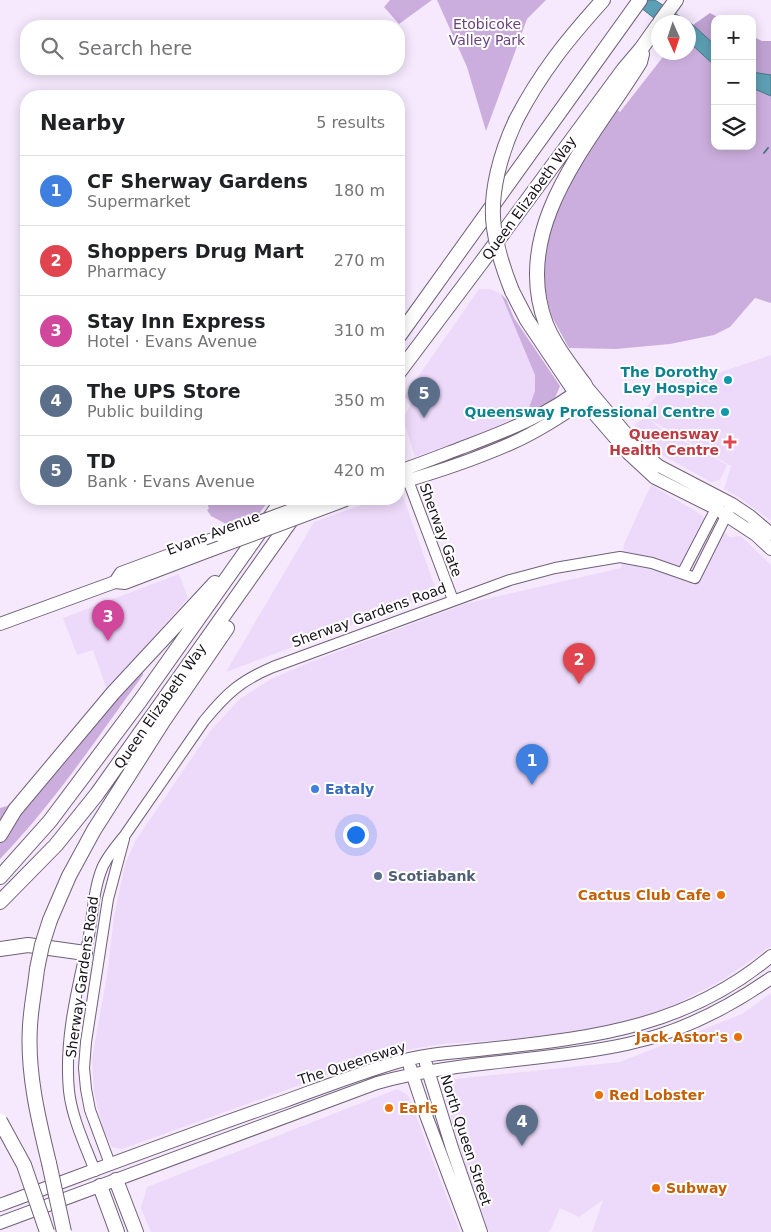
<!DOCTYPE html>
<meta charset="utf-8">
<style>
body{margin:0;font-family:"DejaVu Sans",sans-serif;background:#f2f2f2;color:#202124}
.controls{position:absolute;right:15px;top:15px;display:grid;overflow:hidden;border-radius:10px;box-shadow:0 2px 12px #0003}
.controls button{width:45px;height:45px;display:grid;place-items:center;padding:0;border:0;border-bottom:1px solid #e0e0e0;background:#fff;color:#202124;font:25px sans-serif}
.compass{position:absolute;left:651px;top:15px;width:45px;height:45px;border-radius:50%;background:#fff;box-shadow:0 2px 12px #0003;rotate:177deg}
.you{position:absolute;left:355px;top:834px;width:18px;height:18px;margin:-12px;border:4px solid #fff;border-radius:50%;background:#1a73e8;box-shadow:0 0 0 8px #1a73e833}
.badge{display:grid;place-items:center;width:32px;height:32px;border-radius:50%;background:#1a73e8;color:#fff;font-size:16px;font-weight:700}
.pin{position:absolute;translate:-50% -41px;filter:drop-shadow(0 1px 2px #0008)}
.pin::after{content:'';position:absolute;top:26px;width:18px;height:15px;background:inherit;clip-path:polygon(0 0,100% 0,50% 100%)}
.list{margin:0;padding:0;list-style:none}
h2{display:flex;justify-content:space-between;align-items:center;height:65px;margin:0;padding:0 20px;font-size:21px}
h2 small{font-size:16px;font-weight:400;color:#757577}
.list li{display:grid;grid-template-columns:32px 1fr auto;gap:15px;align-items:center;box-sizing:border-box;height:70px;padding:0 20px;border-top:1px solid #e0e0e0}
.list b{display:block;font-size:19px;white-space:nowrap}
.list p{margin:0;font-size:16px;white-space:nowrap;color:#757577}
.list em{font-size:16px;font-style:normal;color:#757577}
.icon{flex:none;width:28px;height:28px;fill:none;stroke:currentColor;stroke-width:2;stroke-linecap:round;stroke-linejoin:round}
.map{position:relative;flex:none;width:771px;height:1232px;overflow:hidden}
.search{position:absolute;background:#fff;box-shadow:0 2px 12px #0003;left:20px;top:20px;width:385px;height:55px;display:flex;align-items:center;gap:12px;box-sizing:border-box;padding:0 18px;border-radius:20px;color:#757577;font-size:19px}
.panel{position:absolute;background:#fff;box-shadow:0 2px 12px #0003;left:20px;top:90px;width:385px;height:415px;border-radius:20px}
.map>svg:first-child{display:block}
.built{fill:#edd9f9}
.green{fill:#cbaedd}
.forest{fill:#bfa2d1}
.water{fill:#5d9fb4;stroke:#487486}
.lines{fill:none;stroke-linecap:round;stroke-linejoin:round}
.stream{stroke:#487486;stroke-width:2}
.minor-casing{stroke:#6f6177;stroke-width:12}
.major-casing{stroke:#6f6177;stroke-width:14}
.highway-casing{stroke:#6f6177;stroke-width:16}
.minor{stroke:#fff;stroke-width:10}
.major{stroke:#fff;stroke-width:12}
.highway{stroke:#fff;stroke-width:14}
.major-bridge-casing{stroke:#6f6177;stroke-width:14;stroke-linecap:butt}
.highway-bridge-casing{stroke:#6f6177;stroke-width:16;stroke-linecap:butt}
.major-bridge{stroke:#fff;stroke-width:12}
.highway-bridge{stroke:#fff;stroke-width:14}
.culture-dot{fill:#0f9aa8;stroke:#fff;stroke-width:2}
.health-dot{fill:#e0444e;stroke:#fff;stroke-width:2}
.shop-dot{fill:#3f7fe0;stroke:#fff;stroke-width:2}
.service-dot{fill:#5c6f8a;stroke:#fff;stroke-width:2}
.food-dot{fill:#e8710a;stroke:#fff;stroke-width:2}
.labels{text-anchor:middle;stroke-width:4;stroke-linejoin:round;paint-order:stroke}
.park-label{font-size:14px;fill:#69427f;stroke:#fff}
.street-label{font-size:14px;fill:#16111a;stroke:#fff}
.culture-label{font-size:14px;font-weight:bold;fill:#0d838f;stroke:#fff;text-anchor:end}
.health-label{font-size:14px;font-weight:bold;fill:#be3a42;stroke:#fff;text-anchor:end}
.shop-label{font-size:14px;font-weight:bold;fill:#366cbe;stroke:#fff;text-anchor:start}
.service-label{font-size:14px;font-weight:bold;fill:#4e5e75;stroke:#fff;text-anchor:start}
.food-label{font-size:14px;font-weight:bold;fill:#c56008;stroke:#fff;text-anchor:start}
</style>
<div class="map">
<svg width="771" height="1232" viewBox="0 0 771 1232">
<rect width="100%" height="100%" fill="#f6e9fe"/>
<path class="built" d="M479,289H490L501,294L535,375V391L527,413L469,438L415,457L403,419L412,402L404,397Z
M771,355V521L740,498L724,489L731,466L649,419L660,428L727,465L720,480L711,482L660,454L648,443L634,425L645,417H646L644,410L659,393Z
M651,485L694,510L730,537L741,536L771,565V946L724,979L676,1004L621,1026L561,1036L442,1044L389,1053L122,1149L112,1147L103,1128L94,1093L92,1058L107,976L114,917L125,864L136,840L211,730L240,699L271,679L313,661L465,604L621,568L624,544Z
M401,491L437,593L226,672L314,522L379,499H399V492Z
M179,574L188,598L107,690L93,650L77,655L63,618Z
M771,993V1232H592L603,1200L579,1217L560,1208L551,1229L548,1232H489L469,1177L445,1097L444,1088L447,1081L454,1079L620,1062L742,1014Z
M397,1089L408,1095L460,1232H151L141,1208L147,1187Z"/>
<path class="green" d="M390,0H432L399,24L384,7Z
M437,0H546L527,19L486,131L467,67Z
M689,42L715,66V146H752V88L771,96V303L755,298L730,327L714,335L670,344L616,349L569,348L552,317L548,303L542,269L543,247L554,212L613,106L620,112L666,53L688,52Z
M501,294L506,299L514,318L560,386L555,398L527,413L535,391V375Z
M206,499H270L258,515L228,525L211,516L207,510L209,509Z
M141,672L143,673V675C97,738 54,803 0,859V808L7,806L57,765Z"/>
<path class="forest" d="M710,13L721,19H715V45L693,25Z
M752,36L762,41H771V75L752,72Z"/>
<path class="water" d="M631,0H655L693,25L715,45V66L689,42L688,22H659Z
M752,72L771,75V96L752,88Z"/>
<g class="lines">
<path class="stream" d="M764,153L768,148"/>
<defs>
<path id="minor" d="M406,475L453,600
M683,572L719,503
M110,1164L90,1110L86,1089L84,1068L86,1042L108,899L124,839
M95,1171C85,1145 72,1118 69,1091C64,1040 77,990 88,941C93,916 93,889 103,866C109,854 117,845 125,835L204,721C227,693 240,681 273,667L510,580L555,568L620,557L652,563L695,578L732,504"/>
<path id="major" d="M576,393L628,453L655,478L715,508L756,535L771,549
M399,471C420,464 440,456 461,448C503,432 549,415 585,385L640,450L659,466L732,504L750,516L771,534
M399,483C437,472 476,459 512,443C539,431 565,414 589,397
M115,582L121,573L221,536
M0,624L115,582L125,583L209,551
M426,1064L452,1148L481,1232
M410,1067L427,1118L470,1232
M0,1205C95,1170 190,1134 285,1101C321,1088 357,1074 394,1063C426,1053 462,1052 496,1048C598,1037 689,1025 771,956
M0,1223L377,1083C459,1060 545,1062 627,1044C678,1033 728,1008 771,978"/>
<path id="highway" d="M660,22L676,0
M516,120C541,72 567,40 603,0
M512,291L527,320L576,393
M399,336L640,0
M399,372L481,263L624,69L641,49L658,25
M585,385C571,366 555,346 546,324C509,226 593,139 640,62L642,54
M0,835L15,810L113,693L215,583
M0,877L50,821L140,701L283,499
M0,902L56,845L97,794L294,516
M50,920L69,876L94,830L164,720L227,628
M0,949L28,945L85,953
M37,969C35,988 31,1007 30,1026C27,1072 38,1118 49,1163
M116,1180L136,1232
M100,1186L117,1232"/>
</defs>
<use href="#minor" class="minor-casing"/>
<use href="#major" class="major-casing"/>
<use href="#highway" class="highway-casing"/>
<use href="#minor" class="minor"/>
<use href="#major" class="major"/>
<use href="#highway" class="highway"/>
<defs>
<path id="major-bridge" d="M221,536L321,499
M209,551L346,500"/>
<path id="highway-bridge" d="M512,291C504,271 497,250 494,228C489,193 501,152 516,120
M37,969L42,945L50,920
M0,1121L24,1165L47,1232
M49,1163L64,1232"/>
</defs>
<use href="#major-bridge" class="major-bridge-casing"/>
<use href="#highway-bridge" class="highway-bridge-casing"/>
<use href="#major-bridge" class="major-bridge"/>
<use href="#highway-bridge" class="highway-bridge"/>
</g>
<g class="culture-dot">
<circle cx="728" cy="380" r="5"/>
<circle cx="725" cy="412" r="5"/>
</g>
<path class="health-dot" d="M727.5 434.5h5v5h5v5h-5v5h-5v-5h-5v-5h5z"/>
<circle class="shop-dot" cx="315" cy="789" r="5"/>
<circle class="service-dot" cx="378" cy="876" r="5"/>
<g class="food-dot">
<circle cx="721" cy="895" r="5"/>
<circle cx="738" cy="1037" r="5"/>
<circle cx="599" cy="1095" r="5"/>
<circle cx="389" cy="1108" r="5"/>
<circle cx="656" cy="1188" r="5"/>
</g>
<g class="labels">
<g class="park-label">
<text x="487" y="29">Etobicoke<tspan x="487" dy="16">Valley Park</tspan></text>
</g>
<g class="street-label">
<text transform="translate(529 198) rotate(-54)" y="5">Queen Elizabeth Way</text>
<text transform="translate(441 530) rotate(70)" y="5">Sherway Gate</text>
<text transform="translate(213 533) rotate(-21)" y="5">Evans Avenue</text>
<text transform="translate(369 615) rotate(-20)" y="5">Sherway Gardens Road</text>
<text transform="translate(160 706) rotate(-55)" y="5">Queen Elizabeth Way</text>
<text transform="translate(82 977) rotate(-82)" y="5">Sherway Gardens Road</text>
<text transform="translate(352 1063) rotate(-18)" y="5">The Queensway</text>
<text transform="translate(466 1140) rotate(72)" y="5">North Queen Street</text>
</g>
<g class="culture-label">
<text x="718" y="377">The Dorothy<tspan x="718" dy="16">Ley Hospice</tspan></text>
<text x="715" y="417">Queensway Professional Centre</text>
</g>
<g class="health-label">
<text x="719" y="439">Queensway<tspan x="719" dy="16">Health Centre</tspan></text>
</g>
<g class="shop-label">
<text x="325" y="794">Eataly</text>
</g>
<g class="service-label">
<text x="388" y="881">Scotiabank</text>
</g>
<g class="food-label">
<text x="711" y="900" text-anchor="end">Cactus Club Cafe</text>
<text x="728" y="1042" text-anchor="end">Jack Astor's</text>
<text x="609" y="1100">Red Lobster</text>
<text x="399" y="1113">Earls</text>
<text x="666" y="1193">Subway</text>
</g>
</g>
</svg>
<div class="controls">
<button>+</button>
<button>−</button>
<button><svg class="icon" aria-label="layers" viewBox="0 0 24 24"><path d="M12 4l9 5-9 5-9-5zM3 14l9 5 9-5"/></svg></button>
</div>
<svg class="compass" viewBox="-18 -18 36 36"><path d="M0-13l5 13h-10z" fill="#e53935"/><path d="M0 13l5-13h-10z" fill="#757577"/></svg>
<div class="you"></div>
<div class="pin badge" style="left:532px;top:785px;background:#3f7fe0">1</div>
<div class="pin badge" style="left:579px;top:684px;background:#e0444e">2</div>
<div class="pin badge" style="left:108px;top:641px;background:#d1479c">3</div>
<div class="pin badge" style="left:522px;top:1146px;background:#5c6f8a">4</div>
<div class="pin badge" style="left:424px;top:418px;background:#5c6f8a">5</div>
<div class="search"><svg class="icon" aria-label="search" viewBox="0 0 24 24"><circle cx="10" cy="10" r="6"/><path d="M15 15l6 6"/></svg>Search here</div>
<section class="panel">
<h2>Nearby<small>5 results</small></h2>
<ul class="list">
<li><span class="badge" style="background:#3f7fe0">1</span><div><b>CF Sherway Gardens</b><p>Supermarket</p></div><em>180 m</em></li>
<li><span class="badge" style="background:#e0444e">2</span><div><b>Shoppers Drug Mart</b><p>Pharmacy</p></div><em>270 m</em></li>
<li><span class="badge" style="background:#d1479c">3</span><div><b>Stay Inn Express</b><p>Hotel · Evans Avenue</p></div><em>310 m</em></li>
<li><span class="badge" style="background:#5c6f8a">4</span><div><b>The UPS Store</b><p>Public building</p></div><em>350 m</em></li>
<li><span class="badge" style="background:#5c6f8a">5</span><div><b>TD</b><p>Bank · Evans Avenue</p></div><em>420 m</em></li>
</ul>
</section>
</div>
